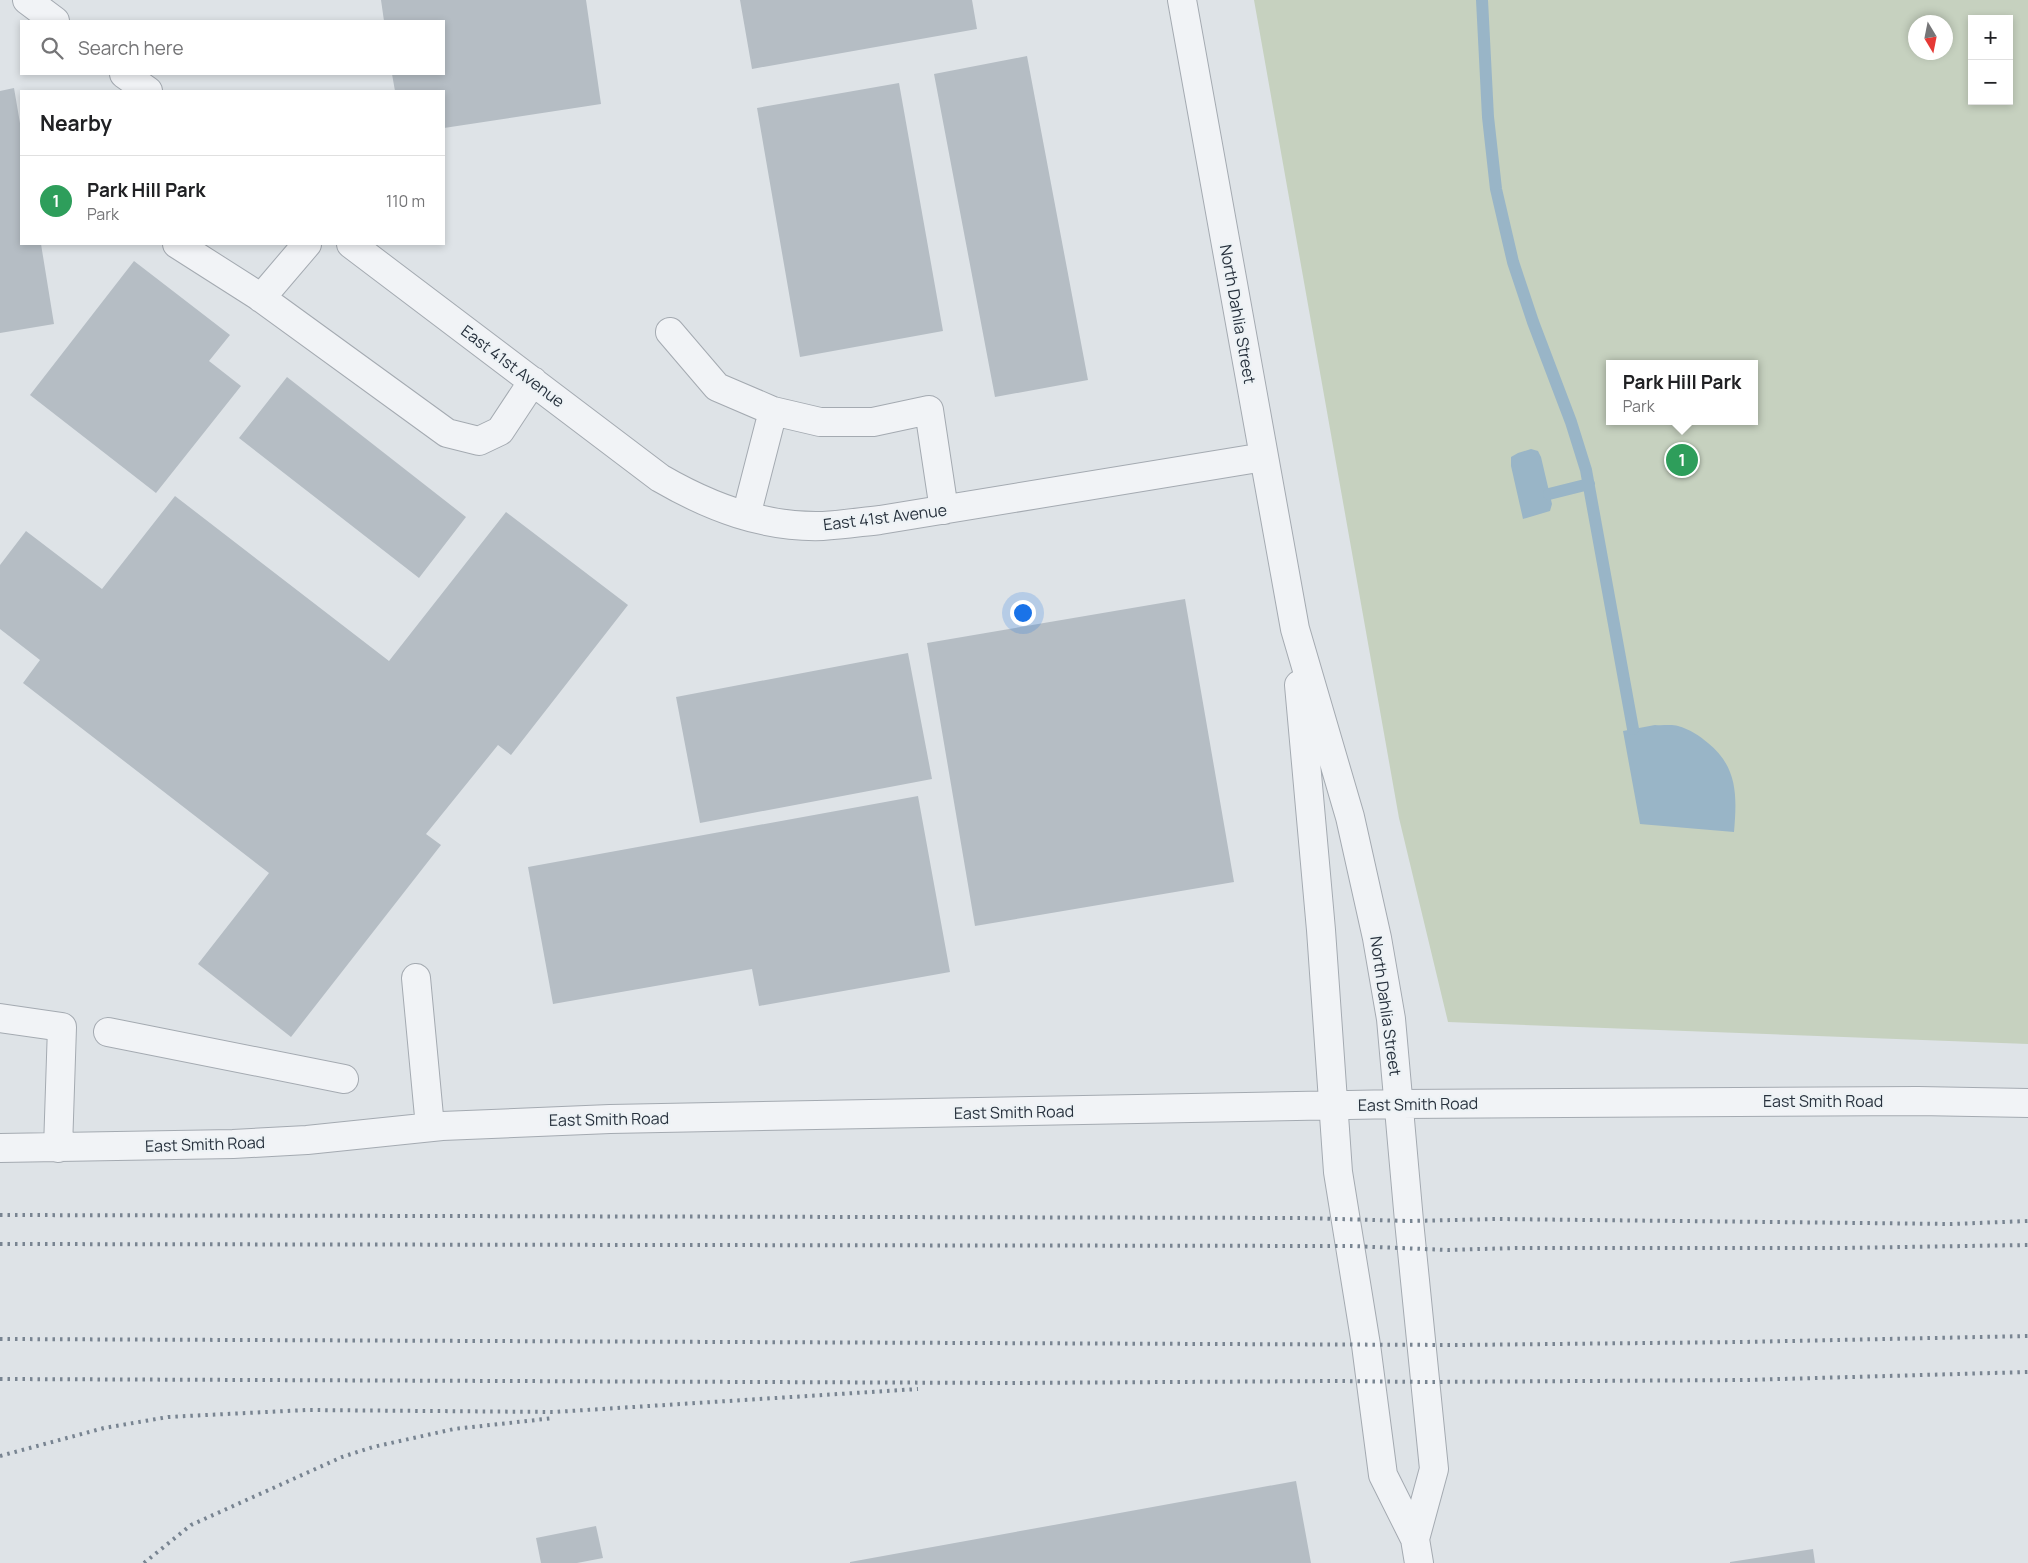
<!DOCTYPE html>
<meta charset="utf-8">
<style>
body{margin:0;font-family:Manrope,sans-serif;background:#f6f6f6;color:#202124}
.controls{position:absolute;right:15px;top:15px;display:grid;overflow:hidden;border-radius:0px;box-shadow:0 2px 8px #0003}
.controls button{width:45px;height:45px;display:grid;place-items:center;padding:0;border:0;border-bottom:1px solid #e0e0e0;background:#fff;color:#202124;font:25px sans-serif}
.compass{position:absolute;left:1908px;top:15px;width:45px;height:45px;border-radius:50%;background:#fff;box-shadow:0 2px 8px #0003;rotate:170deg}
.you{position:absolute;left:1022px;top:612px;width:18px;height:18px;margin:-12px;border:4px solid #fff;border-radius:50%;background:#1a73e8;box-shadow:0 0 0 8px #1a73e833}
.badge{display:grid;place-items:center;width:32px;height:32px;border-radius:50%;background:#cb4469;color:#fff;font-size:16px;font-weight:700}
.pin{position:absolute;translate:-50% -50%;border:2px solid #fff;box-shadow:0 1px 5px #0006}
.popup{position:absolute;left:1606px;top:360px;width:152px;height:65px;box-sizing:border-box;display:grid;place-content:center;border-radius:0px;background:#fff;filter:drop-shadow(0 1px 4px #0005);font-size:16px;white-space:nowrap;color:#757577}
.popup b{font-size:19px;color:#202124}
.popup::after{content:'';position:absolute;left:50%;top:100%;margin-left:-10px;border:10px solid transparent;border-top-color:#fff}
.list{margin:0;padding:0;list-style:none}
h2{display:flex;justify-content:space-between;align-items:center;height:65px;margin:0;padding:0 20px;font-size:21px}
h2 small{font-size:16px;font-weight:400;color:#757577}
.list li{display:grid;grid-template-columns:32px 1fr auto;gap:15px;align-items:center;box-sizing:border-box;height:90px;padding:0 20px;border-top:1px solid #e0e0e0}
.list b{display:block;font-size:19px;white-space:nowrap}
.list p{margin:0;font-size:16px;white-space:nowrap;color:#757577}
.list em{font-size:16px;font-style:normal;color:#757577}
.icon{flex:none;width:28px;height:28px;fill:none;stroke:currentColor;stroke-width:2;stroke-linecap:round;stroke-linejoin:round}
.map{position:relative;flex:none;width:2028px;height:1563px;overflow:hidden}
.search{position:absolute;background:#fff;box-shadow:0 2px 8px #0003;left:20px;top:20px;width:425px;height:55px;display:flex;align-items:center;gap:12px;box-sizing:border-box;padding:0 18px;border-radius:0px;color:#757577;font-size:19px}
.panel{position:absolute;background:#fff;box-shadow:0 2px 8px #0003;left:20px;top:90px;width:425px;height:155px;border-radius:0px}
.map>svg:first-child{display:block}
.green{fill:#c6d1bf;fill-rule:evenodd}
.water{fill:#99b5c7}
.lines{fill:none;stroke-linecap:round;stroke-linejoin:round}
.stream{stroke:#99b5c7;stroke-width:12}
.building{fill:#b5bdc4}
.minor-casing{stroke:#a4aab1;stroke-width:30}
.minor{stroke:#f1f3f6;stroke-width:28}
.rail{stroke:#788491;stroke-width:4;stroke-dasharray:2.5 5;stroke-linecap:butt}
.labels{text-anchor:middle;stroke-width:4.5;stroke-linejoin:round;paint-order:stroke}
.street-label{font-size:16px;fill:#28323e;stroke:#edf2f5}
</style>
<div class="map">
<svg width="2028" height="1563" viewBox="0 0 2028 1563">
<rect width="100%" height="100%" fill="#dee3e7"/>
<path class="green" d="M1254,0H2028V1044L1448,1022L1399,818ZM1972,19H2009V101H1972ZM1916,22H1946V52H1916ZM1610,364H1754V421H1610Z"/>
<path class="water" d="M1531,449L1538,451L1541,457L1552,504L1550,511L1523,519L1511,466V457L1518,453Z
M1655,725C1662,726 1671,724 1678,726C1689,729 1700,736 1708,743C1738,767 1737,797 1734,832L1640,824L1623,731Z"/>
<g class="lines">
<path class="stream" d="M1482,0L1488,117L1496,189L1513,262L1533,322L1571,422L1586,470L1633,729
M1549,494L1589,484"/>
</g>
<path class="building" d="M381,0H586L601,104L444,128V91H395L392,74H444V21H384Z
M740,0H972L977,29L752,69Z
M1027,56L1088,380L995,397L934,74Z
M899,83L943,331L800,357L757,108Z
M14,88L21,129V244H41L54,324L0,333V91Z
M134,261L230,335L209,361L241,386L156,493L30,395Z
M287,377L466,517L419,578L239,438Z
M175,496L389,661L506,512L628,605L511,755L498,745L426,834L441,845L291,1037L198,964L269,873L23,683L40,660L0,629V565L26,531L102,589Z
M1185,599L1234,882L975,926L927,643Z
M908,653L932,779L700,823L676,697Z
M918,796L950,972L759,1006L752,969L553,1004L528,867Z
M1296,1481L1311,1563H850V1562Z
M596,1526L603,1558L577,1563H541L536,1538Z
M1813,1549L1815,1563H1730V1562Z"/>
<g class="lines">
<defs>
<path id="minor" d="M27,0L55,21
M1182,0L1295,629L1350,817L1377,938L1391,1019L1409,1221L1434,1469L1415,1539
M124,74L148,91
M177,244L257,295L447,433L479,441L500,431L533,381
M351,244L660,478C710,507 764,528 823,526C842,525 861,522 880,520L1264,457
M261,298L307,244
M670,332L717,387L773,411L820,422H873L929,410L944,510
M746,516L773,411
M1299,685L1321,930L1338,1172L1366,1345L1383,1475L1415,1539L1419,1563
M416,978L430,1127
M0,1018L62,1027L58,1148
M108,1032L344,1079
M0,1148L233,1144L307,1140L442,1126L610,1119L1400,1104L1918,1101L2028,1103"/>
</defs>
<use href="#minor" class="minor-casing"/>
<use href="#minor" class="minor"/>
<path class="rail" d="M0,1215L1303,1218L1409,1221L1497,1219L1952,1224L2028,1221
M0,1244L1351,1246L1448,1250L1515,1248H1841L2028,1245
M0,1339L1457,1345L1742,1342L2028,1336
M0,1379L1010,1383L1338,1381L1425,1382L1746,1380L2028,1372
M0,1456L104,1428L168,1417L306,1410L554,1412L918,1389
M144,1563L191,1525L342,1457L373,1447L454,1429L554,1418"/>
</g>
<g class="labels">
<g class="street-label">
<text transform="translate(1238 314) rotate(80)" y="6">North Dahlia Street</text>
<text transform="translate(513 366) rotate(37)" y="6">East 41st Avenue</text>
<text transform="translate(885 517) rotate(-7)" y="6">East 41st Avenue</text>
<text transform="translate(1386 1006) rotate(82)" y="6">North Dahlia Street</text>
<text x="1823" y="1107">East Smith Road</text>
<text transform="translate(1418 1104) rotate(-1)" y="6">East Smith Road</text>
<text transform="translate(1014 1112) rotate(-1)" y="6">East Smith Road</text>
<text transform="translate(609 1119) rotate(-1)" y="6">East Smith Road</text>
<text transform="translate(205 1144) rotate(-2)" y="6">East Smith Road</text>
</g>
</g>
</svg>
<div class="controls">
<button>+</button>
<button>−</button>
</div>
<svg class="compass" viewBox="-18 -18 36 36"><path d="M0-13l5 13h-10z" fill="#e53935"/><path d="M0 13l5-13h-10z" fill="#757577"/></svg>
<div class="you"></div>
<div class="pin badge" style="left:1682px;top:460px;background:#2e9e5b">1</div>
<div class="popup"><b>Park Hill Park</b>Park</div>
<div class="search"><svg class="icon" aria-label="search" viewBox="0 0 24 24"><circle cx="10" cy="10" r="6"/><path d="M15 15l6 6"/></svg>Search here</div>
<section class="panel">
<h2>Nearby<small></small></h2>
<ul class="list">
<li><span class="badge" style="background:#2e9e5b">1</span><div><b>Park Hill Park</b><p>Park</p></div><em>110 m</em></li>
</ul>
</section>
</div>
